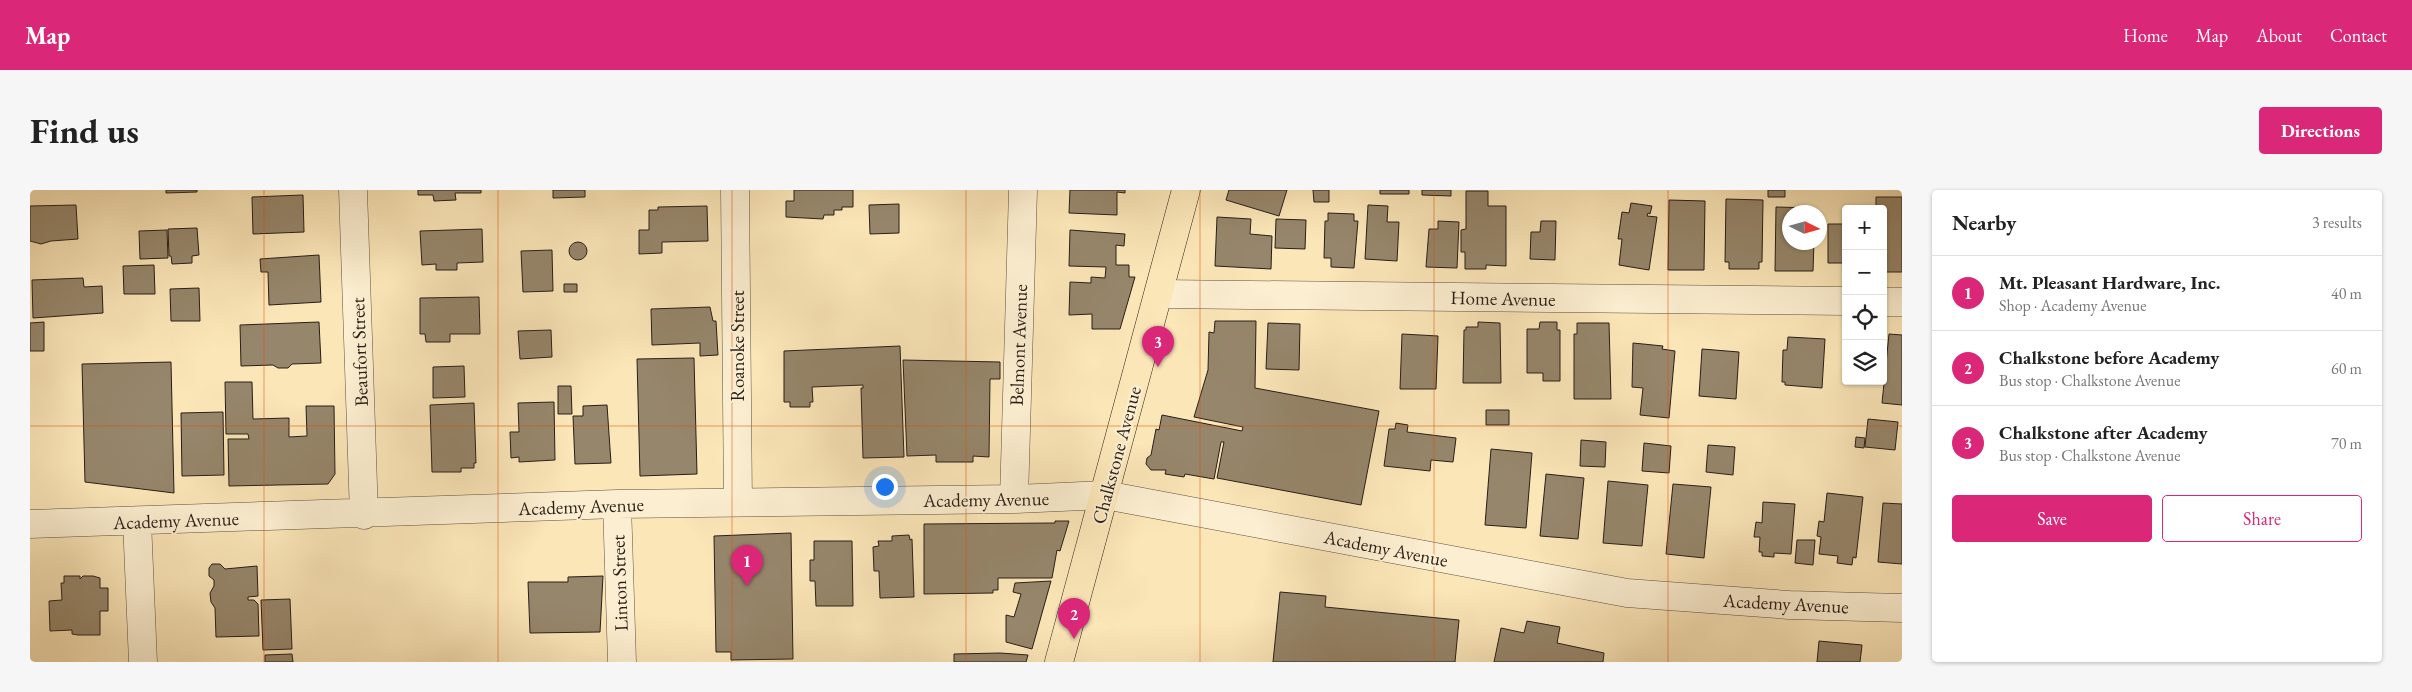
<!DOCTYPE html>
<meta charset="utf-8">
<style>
body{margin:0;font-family:"EB Garamond",serif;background:#f6f6f6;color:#222}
.controls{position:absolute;right:15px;top:15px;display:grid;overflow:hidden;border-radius:5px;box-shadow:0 1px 4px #0004}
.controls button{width:45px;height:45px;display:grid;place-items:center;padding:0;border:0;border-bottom:1px solid #e0e0e0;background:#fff;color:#222;font:25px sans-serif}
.compass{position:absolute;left:1752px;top:15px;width:45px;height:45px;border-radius:50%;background:#fff;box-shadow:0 1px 4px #0004;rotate:95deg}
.you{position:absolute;left:854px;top:296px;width:18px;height:18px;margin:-12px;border:4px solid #fff;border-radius:50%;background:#1a73e8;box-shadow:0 0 0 8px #1a73e833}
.badge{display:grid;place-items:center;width:32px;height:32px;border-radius:50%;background:#db2777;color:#fff;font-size:16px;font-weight:700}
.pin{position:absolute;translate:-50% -41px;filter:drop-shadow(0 1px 2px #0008)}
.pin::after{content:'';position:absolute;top:26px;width:18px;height:15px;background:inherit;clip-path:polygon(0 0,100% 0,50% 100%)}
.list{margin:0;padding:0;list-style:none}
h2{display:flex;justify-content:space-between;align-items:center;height:65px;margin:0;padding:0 20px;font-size:21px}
h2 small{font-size:16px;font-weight:400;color:#767676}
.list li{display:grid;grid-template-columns:32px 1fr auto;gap:15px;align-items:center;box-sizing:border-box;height:75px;padding:0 20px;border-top:1px solid #e0e0e0}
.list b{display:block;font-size:19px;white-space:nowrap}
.list p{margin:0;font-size:16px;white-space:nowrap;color:#767676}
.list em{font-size:16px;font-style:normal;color:#767676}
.actions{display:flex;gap:10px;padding:15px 20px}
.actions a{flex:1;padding:11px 0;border:1px solid #db2777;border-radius:5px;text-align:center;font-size:18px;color:#db2777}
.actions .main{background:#db2777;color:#fff}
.icon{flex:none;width:28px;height:28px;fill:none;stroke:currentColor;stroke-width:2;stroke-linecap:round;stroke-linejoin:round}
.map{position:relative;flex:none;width:1872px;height:472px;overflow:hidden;border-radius:5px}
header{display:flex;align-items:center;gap:30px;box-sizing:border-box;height:70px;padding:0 25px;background:#db2777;color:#fff}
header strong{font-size:24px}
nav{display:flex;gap:28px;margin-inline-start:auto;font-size:18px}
.intro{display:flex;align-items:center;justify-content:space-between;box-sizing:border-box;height:120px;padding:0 30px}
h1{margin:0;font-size:35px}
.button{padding:12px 22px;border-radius:5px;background:#db2777;color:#fff;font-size:18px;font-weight:700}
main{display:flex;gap:30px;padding:0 30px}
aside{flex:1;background:#fff;border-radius:5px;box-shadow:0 1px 4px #0004}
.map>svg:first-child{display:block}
.building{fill:#96866b;stroke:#291e18}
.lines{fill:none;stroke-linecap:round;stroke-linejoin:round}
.minor-casing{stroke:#5e5040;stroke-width:29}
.major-casing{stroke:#291e18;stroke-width:29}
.minor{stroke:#fcefd1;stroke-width:28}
.major{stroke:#fbe6b8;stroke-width:28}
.grid{fill:none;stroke:#de560d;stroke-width:1;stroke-opacity:0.55}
.labels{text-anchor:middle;stroke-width:4;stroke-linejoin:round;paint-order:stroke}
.street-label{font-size:19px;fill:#291e18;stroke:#fcefd1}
</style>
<header>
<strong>Map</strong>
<nav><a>Home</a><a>Map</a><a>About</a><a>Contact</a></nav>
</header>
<div class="intro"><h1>Find us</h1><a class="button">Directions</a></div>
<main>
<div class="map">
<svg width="1872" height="472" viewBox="0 0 1872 472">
<rect width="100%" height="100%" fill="#fbe6b8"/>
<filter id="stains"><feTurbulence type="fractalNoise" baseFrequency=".004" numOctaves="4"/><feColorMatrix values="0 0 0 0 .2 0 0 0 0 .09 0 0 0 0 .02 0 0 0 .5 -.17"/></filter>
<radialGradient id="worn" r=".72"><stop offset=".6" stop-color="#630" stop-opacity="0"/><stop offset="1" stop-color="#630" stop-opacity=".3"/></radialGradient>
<path class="building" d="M136,0H167V2L136,3Z
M388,0H451V3H425L426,10L404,11L403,5H388Z
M523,0H555V7L523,8Z
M764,0H823V17H812V20H804V25H794L793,29L756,27V11H764Z
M1040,0H1095V3L1087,2V25L1039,23Z
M1199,0H1257L1249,26L1196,10Z
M1283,0H1299V12H1284Z
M1350,0H1379V4H1350Z
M1392,0H1421V6L1392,5Z
M1738,0H1755V7H1738Z
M1436,1H1458V16H1476V76L1456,75V79H1435V62H1431V40L1436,39Z
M273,5L274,42L223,44L222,7Z
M1846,7H1872V82H1853V19H1846Z
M1696,9L1733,10L1732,72H1729V79H1699V72H1695Z
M1639,10L1675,11L1674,80H1638Z
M1601,13L1622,16L1620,24L1618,23L1617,26L1627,27L1619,80L1589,75L1592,49H1588L1592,22L1599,23Z
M869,14V43L840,44L839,15Z
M46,15L48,49L21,51L11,54L0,51V16Z
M1338,15L1358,16L1357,32H1369L1367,71L1335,69Z
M677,16L678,51L632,52V63L609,64V40H619V20H628V17Z
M1746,17L1784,18V22H1760V52H1784L1783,81H1745Z
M1298,23L1324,24V31H1328L1324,78L1301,77V68H1294L1295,31H1298Z
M1187,27L1221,29L1220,44L1242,46L1241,79L1185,76Z
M1246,29L1276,30L1275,59L1245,58Z
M1408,31L1429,32L1427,78L1396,77L1399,39H1408Z
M1511,31H1526L1525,70L1500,69L1501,42H1510Z
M1798,34H1816V73H1798Z
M167,38L169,65L162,66V73L142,74L141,66H139L138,39Z
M452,39L453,72L427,73V80H406V74L392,75L390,41Z
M137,40L138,68L110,69L109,41Z
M1040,40L1095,44L1094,56L1086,55V75H1099V87H1105L1090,139H1062V124L1039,125L1040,92L1061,93V87L1075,88L1076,77L1039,76Z
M539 61a9 9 0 1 1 18 0a9 9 0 1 1-18 0Z
M522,60L523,101L493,102L491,61Z
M289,65L291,112L239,115L238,82H231L230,69Z
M124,75L125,104H94L93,76Z
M53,88L54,97L72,96L73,123L3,128L2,90Z
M534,94H547V102H534Z
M169,98L170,131H141L140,99Z
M449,107L450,144H420V152H396L395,144H390V108Z
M680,117L683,131H686L688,165L670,166V153L622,155L621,119Z
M1185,131H1226L1225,198L1349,221L1331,315L1187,288L1194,252H1191L1184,289L1155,284L1154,287L1135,284L1136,280H1121L1116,274L1117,268L1121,265L1126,239L1129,240L1132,225L1212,241L1213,237L1164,227L1178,180L1179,142L1184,143Z
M14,132V161H0V133Z
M289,132L291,173L262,174L258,178H248L243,175L211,176L210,135Z
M1448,132L1470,133L1471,193H1433L1434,140H1436V137H1448Z
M1510,132H1527V140H1530V191H1513V183H1497V139H1509Z
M1238,133L1270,134L1269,180L1236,179Z
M1547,133H1579L1581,209H1544V144H1547Z
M521,140L522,167L490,169L488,141Z
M1372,144L1408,146L1406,199H1370Z
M1859,144L1872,145V215L1852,213Z
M1758,147L1795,149L1792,198L1755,195V192H1752L1753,160H1757Z
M1603,153L1633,156L1632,159L1645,161L1639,228L1610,225L1613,198L1602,197Z
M870,156L874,267L833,268L831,198H833V195L782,197L783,212H780V217H760V212H754V161Z
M1672,159L1709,162L1706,209L1669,206Z
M664,168L667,284L610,286L607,169Z
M873,170L970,172V189H960L959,267L943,266V272H906V265L877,266Z
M141,172L144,303L55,292L52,174Z
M434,176L435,207L403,208V177Z
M195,192H222L223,229L259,228V247L277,246L276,216H304L305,284L298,294L199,296L198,249H219L218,244H196Z
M528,196H541L542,224H528Z
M524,212L525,270L489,272V267L481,268L480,242H489L488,213Z
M444,213L446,273H444V278H431V282H402L400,215Z
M577,215L581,273L545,274L543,226H553V216Z
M1456,220H1479V235H1456Z
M193,222L194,285L152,286L151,223Z
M1838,229L1868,232L1865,260L1835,257Z
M1366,233L1378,235L1377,242L1426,248L1423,272L1401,270L1400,281L1354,276L1359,239H1365Z
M1826,247L1835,248L1834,258L1825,257Z
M1551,250L1576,252L1575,277L1550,276Z
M1614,253L1641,256L1639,283L1612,281Z
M1678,255L1705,257L1703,285L1676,282Z
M1461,259L1502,263L1496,338L1455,335Z
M1516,284L1554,288L1548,349L1510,346Z
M1578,291L1618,295L1612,356L1573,353Z
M1643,294L1681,297L1674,368L1636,364Z
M1797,303L1833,307L1826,368L1823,367L1822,375L1807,373L1808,366L1789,364L1791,347L1787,346L1789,331L1794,332Z
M1733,312L1765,314L1761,364L1744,363V367L1732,366V362H1729L1730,347H1724L1726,332L1732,333Z
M1853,313L1872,314V374L1848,372Z
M1025,331H1039L1030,361L1027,360L1022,388H968V400H963V403L894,404V334L1025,333Z
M761,343L763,469L701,470V462H686L684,346Z
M879,345L880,350L882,349L884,407L850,408L849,381H844L843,357L849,356L848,351H862V346Z
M1767,350H1785L1783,375L1765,373Z
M784,351H822L823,416H786L785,391H780V370H784Z
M182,374H190L195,379L227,376L228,406L218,407V410H224L228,414L229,446L186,447L185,418L181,412L180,403L184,396V390L179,386V378Z
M34,386H50V389L53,386H63L70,388V398H78V421H70V445H48L42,444V440L20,441L19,411L32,410L31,393H34Z
M573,386L570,442L500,443L498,392H538V387Z
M1021,391L1002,459L976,452V425L984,427L991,404L983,402L985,393Z
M1250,402L1296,406L1295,417L1429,430L1425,472H1243Z
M260,409L262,459L233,460L231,410Z
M1497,431L1530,437L1527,453L1574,463L1573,472H1464L1471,438L1494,443Z
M1789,451L1832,455L1830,472H1787Z
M970,463L998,465L996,472H924V464Z
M262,464L263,472H235V465Z"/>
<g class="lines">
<defs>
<path id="minor" d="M323,0L334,325
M705,0L708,312
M1130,104L1816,111
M1853,112H1872
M984,309L993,0
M587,314L592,472
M107,331L113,472
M0,334L587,314L984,309L1075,305L1597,403L1759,415L1872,418"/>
<path id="major" d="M1029,472L1156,0"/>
</defs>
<use href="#minor" class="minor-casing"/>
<use href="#major" class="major-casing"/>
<use href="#minor" class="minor"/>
<use href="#major" class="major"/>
</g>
<path class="grid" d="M234,0V472M468,0V472M702,0V472M936,0V472M1170,0V472M1404,0V472M1638,0V472M0,236H1872"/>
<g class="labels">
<g class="street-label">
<text transform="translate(1473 108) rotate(1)" y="7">Home Avenue</text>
<text transform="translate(988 155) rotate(-88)" y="7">Belmont Avenue</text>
<text transform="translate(707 156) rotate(-90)" y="7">Roanoke Street</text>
<text transform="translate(329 162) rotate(-92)" y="7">Beaufort Street</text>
<text transform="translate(1086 265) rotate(-75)" y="7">Chalkstone Avenue</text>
<text transform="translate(956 309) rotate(-1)" y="7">Academy Avenue</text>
<text transform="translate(551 316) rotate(-2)" y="7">Academy Avenue</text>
<text transform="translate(146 330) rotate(-2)" y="7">Academy Avenue</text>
<text transform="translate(1356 358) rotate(11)" y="7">Academy Avenue</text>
<text transform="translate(589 393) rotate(-92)" y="7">Linton Street</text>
<text transform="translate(1756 413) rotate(3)" y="7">Academy Avenue</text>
</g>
</g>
<rect width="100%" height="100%" filter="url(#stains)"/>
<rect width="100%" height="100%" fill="url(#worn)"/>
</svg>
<div class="controls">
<button>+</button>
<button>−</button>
<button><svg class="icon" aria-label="locate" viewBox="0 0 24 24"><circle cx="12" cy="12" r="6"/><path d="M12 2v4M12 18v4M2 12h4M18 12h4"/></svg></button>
<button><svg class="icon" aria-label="layers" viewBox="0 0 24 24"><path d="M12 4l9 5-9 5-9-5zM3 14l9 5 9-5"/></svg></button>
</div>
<svg class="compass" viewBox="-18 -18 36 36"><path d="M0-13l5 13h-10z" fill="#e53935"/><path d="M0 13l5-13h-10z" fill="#767676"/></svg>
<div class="you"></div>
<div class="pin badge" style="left:717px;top:396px">1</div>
<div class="pin badge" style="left:1044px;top:449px">2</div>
<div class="pin badge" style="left:1128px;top:177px">3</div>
</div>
<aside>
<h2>Nearby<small>3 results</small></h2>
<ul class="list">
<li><span class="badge">1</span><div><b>Mt. Pleasant Hardware, Inc.</b><p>Shop · Academy Avenue</p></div><em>40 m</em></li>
<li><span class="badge">2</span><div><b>Chalkstone before Academy</b><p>Bus stop · Chalkstone Avenue</p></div><em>60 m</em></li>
<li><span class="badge">3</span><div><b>Chalkstone after Academy</b><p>Bus stop · Chalkstone Avenue</p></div><em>70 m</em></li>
</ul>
<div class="actions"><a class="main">Save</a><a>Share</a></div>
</aside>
</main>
